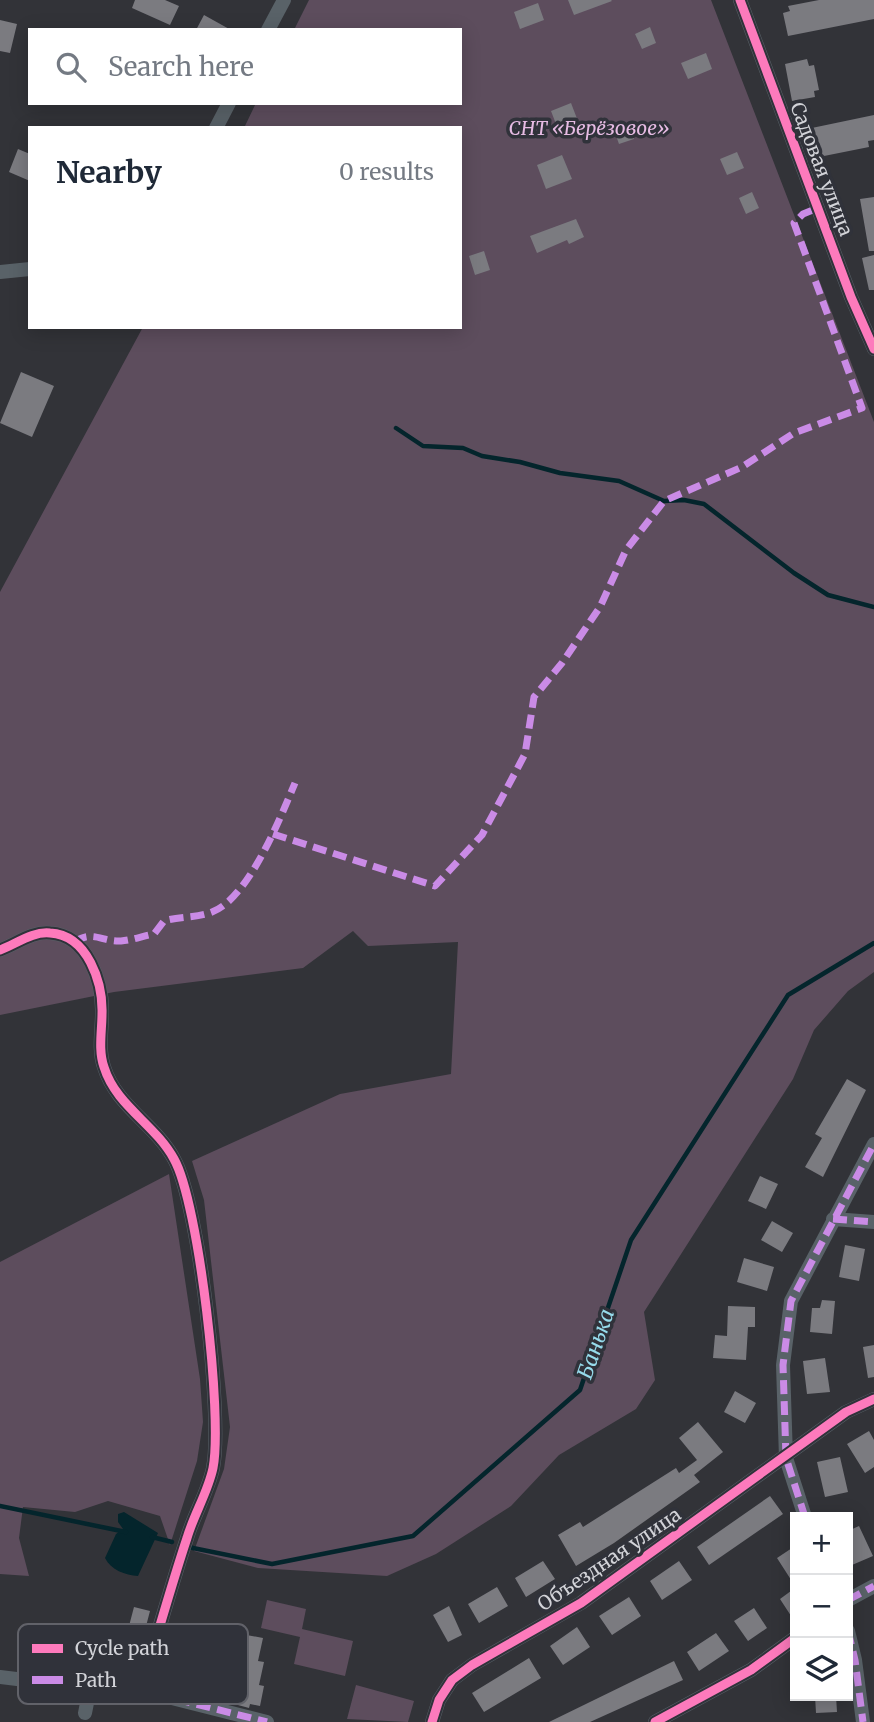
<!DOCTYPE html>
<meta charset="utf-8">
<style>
body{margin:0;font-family:Merriweather,serif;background:#f6f6f7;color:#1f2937}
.controls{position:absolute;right:21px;bottom:21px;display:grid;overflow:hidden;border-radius:0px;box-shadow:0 4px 18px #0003}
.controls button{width:63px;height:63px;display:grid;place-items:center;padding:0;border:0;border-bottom:2px solid #e0e1e3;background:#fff;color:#1f2937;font:35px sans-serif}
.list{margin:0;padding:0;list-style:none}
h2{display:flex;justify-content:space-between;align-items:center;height:91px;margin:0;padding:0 28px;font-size:30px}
h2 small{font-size:23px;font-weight:400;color:#747a83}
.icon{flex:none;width:38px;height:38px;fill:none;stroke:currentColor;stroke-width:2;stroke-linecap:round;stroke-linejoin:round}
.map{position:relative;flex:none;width:874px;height:1722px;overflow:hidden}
.search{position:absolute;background:#fff;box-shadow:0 4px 18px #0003;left:28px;top:28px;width:434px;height:77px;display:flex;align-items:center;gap:18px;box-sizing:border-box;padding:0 24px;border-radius:0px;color:#747a83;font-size:26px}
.panel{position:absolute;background:#fff;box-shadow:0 4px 18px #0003;left:28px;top:126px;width:434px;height:203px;border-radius:0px}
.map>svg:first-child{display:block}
.green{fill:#5d4d5d}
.water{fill:#04252c}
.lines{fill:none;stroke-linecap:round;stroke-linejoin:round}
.stream{stroke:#04252c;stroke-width:4.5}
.building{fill:#7b7b80}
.street{stroke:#596268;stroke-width:14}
.quiet{stroke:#ca8be6;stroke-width:7;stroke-dasharray:14 7;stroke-linecap:butt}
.cycleway-casing{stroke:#30323a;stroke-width:13}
.cycleway{stroke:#fd7abc;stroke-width:9}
.labels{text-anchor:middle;stroke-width:7;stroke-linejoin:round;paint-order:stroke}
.park-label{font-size:19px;font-style:italic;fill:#e6bbe3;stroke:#30323a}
.street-label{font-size:19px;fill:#d2d3d8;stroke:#30323a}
.water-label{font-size:21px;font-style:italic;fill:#96dbeb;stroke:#30323a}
.key{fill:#30323a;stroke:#616269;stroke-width:2}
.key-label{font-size:19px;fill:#d2d3d8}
</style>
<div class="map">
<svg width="874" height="1722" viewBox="0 0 874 1722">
<rect width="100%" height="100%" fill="#323338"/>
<path class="green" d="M309,0H711L874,422V972L848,991L814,1030L793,1079L644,1312L655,1380L636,1409L559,1455L511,1506L436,1554L387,1576L258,1568L194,1551L224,1469L230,1427L204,1200L192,1161L340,1094L451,1074L458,942L368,946L353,931L303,968L114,992L0,1015V592L143,327H460V128H244L256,103H460V30H294Z
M169,1174L200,1379L203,1422L197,1461L170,1545L160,1516L108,1501L75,1512L23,1507L19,1538L29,1576L0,1574V1262Z
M267,1600L306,1609L302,1629L353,1641L345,1676L294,1664L300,1637L261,1628Z
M356,1685L414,1701L408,1722L347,1719Z"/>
<path class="water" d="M124,1512L158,1533L138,1576C125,1575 111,1570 105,1558L116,1534L123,1529L118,1522V1514Z"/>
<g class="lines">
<path class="stream" d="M396,428L423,446L463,448L482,456L520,462L560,473L619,481L664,501L684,500L704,504L794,573L828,595L874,607
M0,1506L126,1532
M152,1537L172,1542
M188,1547L272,1564L413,1536L580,1390L631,1240L788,995L874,943"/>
</g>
<path class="building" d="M135,0H165L179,6L170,25L132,8Z
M568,0H611L612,1L574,15Z
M819,0H874V19L788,36L783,13L790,11L788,6Z
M538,3L544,20L520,29L514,12Z
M204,15L231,30H196Z
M0,20L17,24L10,53L0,51Z
M650,27L656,43L642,49L635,34Z
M706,53L712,69L688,79L681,63Z
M807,59L809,66L814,65L819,90L814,91L815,97L792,101L785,64Z
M571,103L581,129L561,137L551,111Z
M874,115V140L868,141L869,147L819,157L818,152L812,153L807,129Z
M629,124L634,139L619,144L614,130Z
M18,149L30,154V181L9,172Z
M737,152L744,168L727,175L720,159Z
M562,155L572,179L546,189L537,165Z
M752,192L759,208L746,214L739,198Z
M874,197V251H869L860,199Z
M576,219L584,237L569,244L567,240L537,253L530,236Z
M484,251L490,270L475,275L469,256Z
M874,255V290H869L862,258Z
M21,372L54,386L32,437L0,423Z
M847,1079L866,1090L823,1177L805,1167L822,1138L815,1134Z
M760,1176L778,1184L766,1209L748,1201Z
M772,1221L793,1233L782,1252L761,1240Z
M845,1245L865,1249L859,1281L839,1277Z
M744,1258L774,1267L767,1291L737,1282Z
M822,1300L835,1301L832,1334L810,1332L812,1308H820Z
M728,1306L755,1307V1327H748L746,1360L713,1358L715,1335L727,1336Z
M874,1345V1377L868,1378L863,1347Z
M825,1358L830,1392L807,1394L803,1361Z
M735,1391L756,1403L745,1423L724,1412Z
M698,1422L723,1452L694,1475L700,1482L614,1543L576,1566L558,1535L580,1522L583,1527L676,1468L679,1473L697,1460L679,1438Z
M869,1431L874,1440V1467L865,1473L847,1444Z
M840,1457L848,1492L825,1497L817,1462Z
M770,1496L783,1514L709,1565L697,1547Z
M859,1526L873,1556L852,1565L848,1556V1531Z
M795,1546V1586L777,1558Z
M543,1561L555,1579L526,1597L515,1578Z
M679,1561L692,1580L662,1600L650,1581Z
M497,1587L508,1606L479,1623L468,1604Z
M795,1588V1622L780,1599Z
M629,1597L641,1616L612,1635L599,1616Z
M449,1606L462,1635L448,1642L433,1615Z
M134,1607L150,1611L145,1630L129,1626Z
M754,1608L767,1628L748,1641L734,1621Z
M577,1627L590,1647L563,1665L550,1646Z
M716,1633L729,1651L699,1671L687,1652Z
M241,1634L263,1638L258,1661L264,1662L259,1685L264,1686L260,1706L250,1704L249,1708L227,1702Z
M529,1658L541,1678L484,1712L472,1693Z
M674,1661L683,1680L590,1722H549Z
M815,1696H836L837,1712L816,1713Z"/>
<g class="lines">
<path class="street" d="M740,0L851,297L874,349
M268,30L284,0
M216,128L229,103
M0,272L30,269
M0,950C16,944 33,931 50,933C88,935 103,983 102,1014C102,1031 98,1050 104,1067C116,1106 155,1124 174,1159C199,1203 223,1417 213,1468C208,1492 194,1514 187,1538C175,1574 164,1612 153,1649
M833,1219L874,1222
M805,1517L786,1458L783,1365L791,1301L874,1144
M848,1600L874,1586
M848,1631L855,1660L863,1722
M127 1672a23 23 0 1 1 46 0a23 23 0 1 1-46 0Z
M0,1677L90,1688L85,1713
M156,1694L267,1722
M432,1722L439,1700L452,1680L472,1665L581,1603L846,1412L874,1399
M655,1722L751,1670L795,1638"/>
<path class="quiet" d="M273,834L435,886L482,835L525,754L534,697L562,663L600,607L626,550L664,501L742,467L794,433L862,408L794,223L803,214L818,208
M74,943C91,929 102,942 121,941C132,940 143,936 154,934L164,921C180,916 197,918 212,912C249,898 280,818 295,783
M833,1219L874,1222
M805,1517L786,1458L783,1365L791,1301L874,1144
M848,1600L874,1586
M848,1631L855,1660L863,1722
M127 1672a23 23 0 1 1 46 0a23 23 0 1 1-46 0Z
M156,1694L267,1722"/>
<defs>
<path id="cycleway" d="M740,0L851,297L874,349
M0,950C16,944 33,931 50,933C88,935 103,983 102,1014C102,1031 98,1050 104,1067C116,1106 155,1124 174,1159C199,1203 223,1417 213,1468C208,1492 194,1514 187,1538C175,1574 164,1612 153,1649
M432,1722L439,1700L452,1680L472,1665L581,1603L846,1412L874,1399
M655,1722L751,1670L795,1638"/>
</defs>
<use href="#cycleway" class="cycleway-casing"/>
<use href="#cycleway" class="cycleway"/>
</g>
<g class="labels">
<g class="park-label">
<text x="589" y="135">СНТ «Берёзовое»</text>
</g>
<g class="street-label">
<text transform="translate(822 169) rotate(69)" y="7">Садовая улица</text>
<text transform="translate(609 1559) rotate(-34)" y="7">Объездная улица</text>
</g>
<g class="water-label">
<text transform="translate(596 1344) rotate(-71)" y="7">Банька</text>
</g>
</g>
<rect x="18" y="1624" width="230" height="80" rx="10" class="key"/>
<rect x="32" y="1644" width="31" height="9" fill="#fd7abc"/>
<rect x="32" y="1676" width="31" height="8" fill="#ca8be6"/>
<g class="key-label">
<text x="75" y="1655">Cycle path</text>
<text x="75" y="1687">Path</text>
</g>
</svg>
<div class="controls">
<button>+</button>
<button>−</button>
<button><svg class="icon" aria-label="layers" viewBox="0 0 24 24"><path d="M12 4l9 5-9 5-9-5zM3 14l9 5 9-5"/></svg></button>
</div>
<div class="search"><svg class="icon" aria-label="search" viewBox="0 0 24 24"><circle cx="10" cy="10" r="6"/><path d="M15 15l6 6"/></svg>Search here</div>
<section class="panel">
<h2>Nearby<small>0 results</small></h2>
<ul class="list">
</ul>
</section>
</div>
